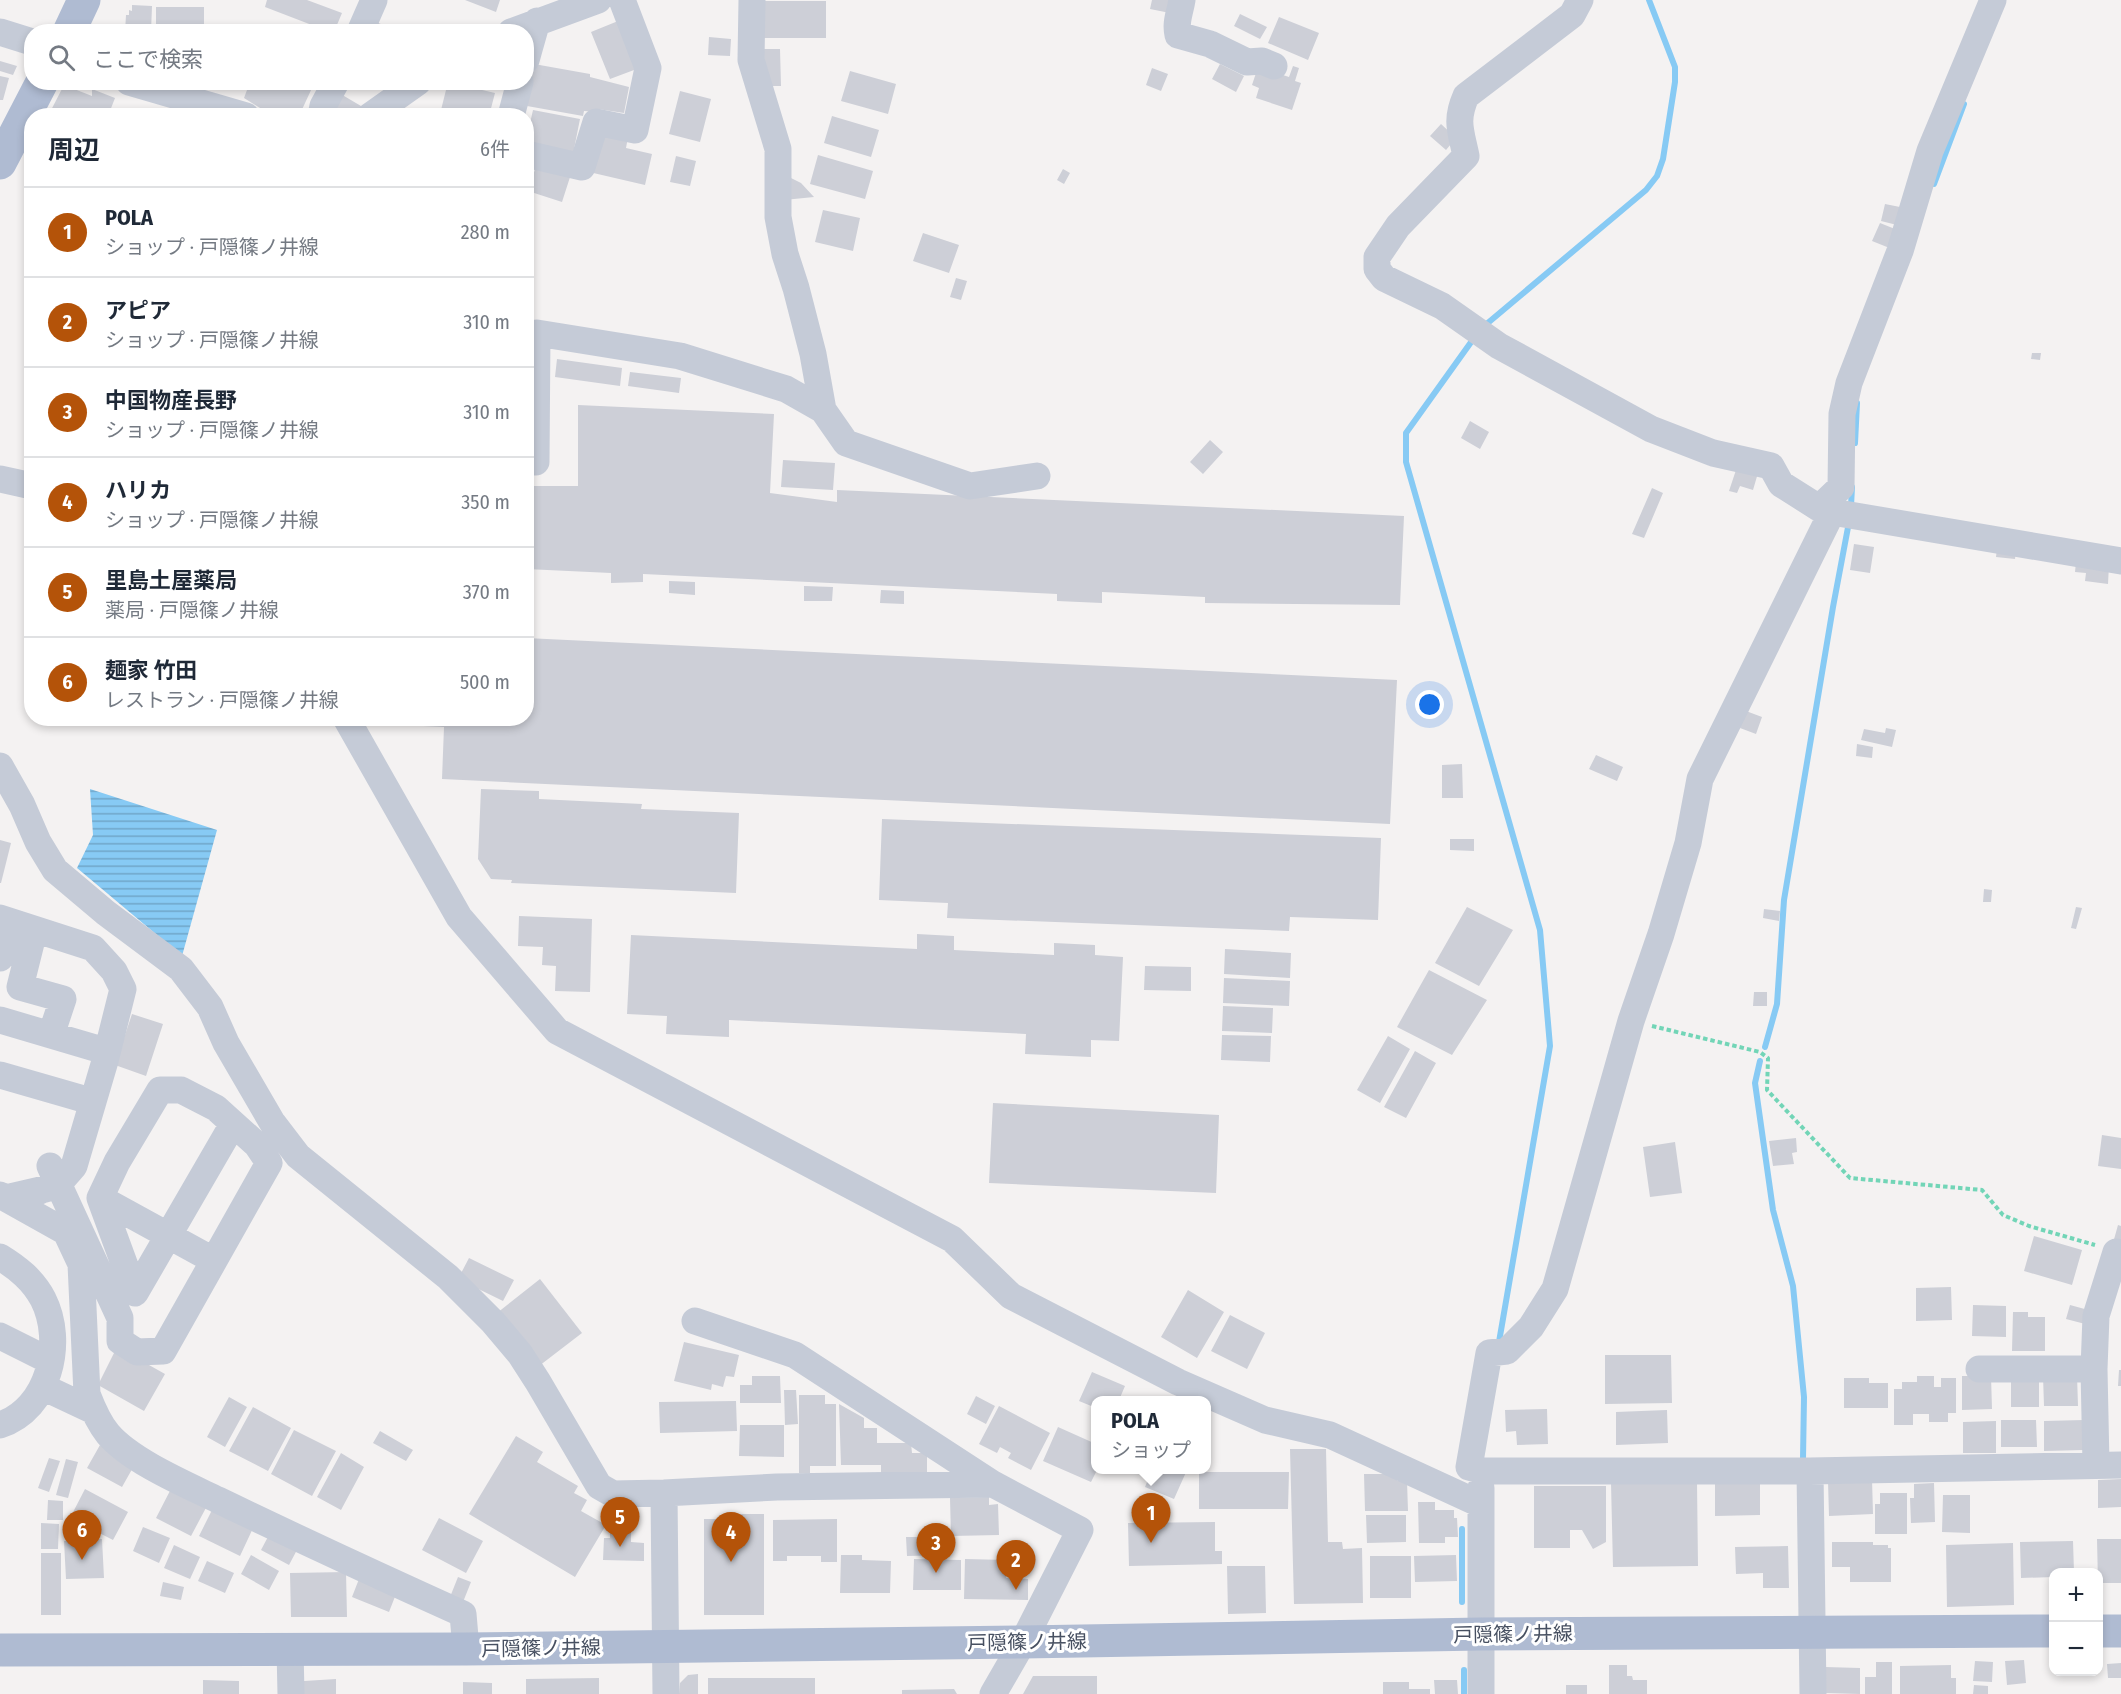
<!DOCTYPE html>
<html lang="ja">
<meta charset="utf-8">
<style>
body{margin:0;font-family:"Fira Sans Condensed","Noto Sans JP",sans-serif;background:#f6f6f7;color:#1f2937}
.controls{position:absolute;right:18px;bottom:18px;display:grid;overflow:hidden;border-radius:12px;box-shadow:0 3px 9px #0003}
.controls button{width:54px;height:54px;display:grid;place-items:center;padding:0;border:0;border-bottom:2px solid #e0e1e3;background:#fff;color:#1f2937;font:30px sans-serif}
.you{position:absolute;left:1430px;top:705px;width:21px;height:21px;margin:-15px;border:4px solid #fff;border-radius:50%;background:#1a73e8;box-shadow:0 0 0 9px #1a73e833}
.badge{display:grid;place-items:center;width:39px;height:39px;border-radius:50%;background:#b45309;color:#fff;font-size:20px;font-weight:700}
.pin{position:absolute;translate:-50% -50px;filter:drop-shadow(0 2px 3px #0008)}
.pin::after{content:'';position:absolute;top:32px;width:21px;height:18px;background:inherit;clip-path:polygon(0 0,100% 0,50% 100%)}
.popup{position:absolute;left:1091px;top:1396px;width:120px;height:78px;box-sizing:border-box;display:grid;place-content:center;border-radius:12px;background:#fff;filter:drop-shadow(0 2px 4px #0005);font-size:20px;white-space:nowrap;color:#747a83}
.popup b{font-size:22px;color:#1f2937}
.popup::after{content:'';position:absolute;left:50%;top:100%;margin-left:-12px;border:12px solid transparent;border-top-color:#fff}
.list{margin:0;padding:0;list-style:none}
h2{display:flex;justify-content:space-between;align-items:center;height:78px;margin:0;padding:0 24px;font-size:26px}
h2 small{font-size:20px;font-weight:400;color:#747a83}
.list li{display:grid;grid-template-columns:39px 1fr auto;gap:18px;align-items:center;box-sizing:border-box;height:90px;padding:0 24px;border-top:2px solid #e0e1e3}
.list b{display:block;font-size:22px;white-space:nowrap}
.list p{margin:0;font-size:20px;white-space:nowrap;color:#747a83}
.list em{font-size:20px;font-style:normal;color:#747a83}
.icon{flex:none;width:33px;height:33px;fill:none;stroke:currentColor;stroke-width:2;stroke-linecap:round;stroke-linejoin:round}
.map{position:relative;flex:none;width:2121px;height:1694px;overflow:hidden}
.search{position:absolute;background:#fff;box-shadow:0 3px 9px #0003;left:24px;top:24px;width:510px;height:66px;display:flex;align-items:center;gap:15px;box-sizing:border-box;padding:0 21px;border-radius:24px;color:#747a83;font-size:22px}
.panel{position:absolute;background:#fff;box-shadow:0 3px 9px #0003;left:24px;top:108px;width:510px;height:618px;border-radius:24px}
.map>svg:first-child{display:block}
.water{fill:url(#water-rules)}
.lines{fill:none;stroke-linecap:round;stroke-linejoin:round}
.stream{stroke:#87caf4;stroke-width:6}
.building{fill:#cdcfd7}
.path{stroke:#72d5b7;stroke-width:4;stroke-dasharray:4.5 3;stroke-linecap:butt}
.minor{stroke:#c5cbd7;stroke-width:27}
.major{stroke:#afbbd2;stroke-width:33}
.labels{text-anchor:middle;stroke-width:6;stroke-linejoin:round;paint-order:stroke}
.street-label{font-size:20px;fill:#475061;stroke:#fff}
</style>
<div class="map">
<svg width="2121" height="1694" viewBox="0 0 2121 1694">
<defs>
<pattern id="water-rules" width="6" height="5" patternUnits="userSpaceOnUse" patternTransform="scale(1.5)"><rect width="6" height="5" fill="#87caf4"/><path d="M0 2.5h6" fill="none" stroke="#70a6c9"/></pattern>
</defs>
<rect width="100%" height="100%" fill="#f4f2f2"/>
<path class="water" d="M90,789L217,830L182,956L77,868L93,835Z"/>
<g class="lines">
<path class="stream" d="M1934,184L1964,104
M1483,327L1646,190L1657,176L1663,159L1675,82V67L1649,0
M1474,338L1406,433V462L1540,930L1550,1046L1499,1342
M1855,443L1857,403
M1851,506L1852,487
M1765,1047L1777,1004L1784,900L1833,607L1849,522
M1760,1061L1755,1083L1773,1210L1793,1286L1804,1397L1803,1459
M1462,1529V1602
M1464,1670V1694"/>
</g>
<path class="building" d="M267,0H307L342,13L334,32H330L265,7Z
M465,0H500L496,12Z
M1152,0H1172L1170,13L1150,9Z
M758,1H826V38H758Z
M132,5L152,6L151,32H125L126,15H129V10L132,11Z
M156,7H204V32H156Z
M1240,14L1267,27L1260,39L1234,26Z
M1279,17L1319,33L1308,60L1268,43Z
M370,19L398,32H364Z
M623,19L642,67L610,79L591,32Z
M709,37L731,39L730,56L708,55Z
M761,49H780L781,86H762Z
M0,61L17,66L13,75L0,71Z
M534,64L590,74V77L629,87L624,113L598,109L597,112L584,111L583,116L527,106Z
M1220,64L1244,76L1236,92L1212,79Z
M1293,66L1299,68L1295,81L1301,83L1292,110L1256,98L1259,88L1252,85L1258,67L1289,77Z
M1152,68L1168,74L1161,91L1146,85Z
M850,71L896,84L888,114L841,101Z
M0,76L9,78L3,100H0Z
M250,82H293L312,88L299,116H273L244,98Z
M448,82H479L478,89L495,93L489,116L440,114Z
M486,82H505L503,89L489,88Z
M64,85L92,96V89L115,98L108,116H48Z
M680,91L711,99L700,142L669,134Z
M339,93L361,106L366,105L356,116H327Z
M533,110L580,119L573,154L526,141Z
M832,116L879,130L871,157L824,143Z
M1441,124L1456,138L1446,150L1430,136Z
M599,130L628,137L626,148L652,154L645,185L589,172Z
M818,155L873,171L865,199L810,184Z
M676,156L696,161L690,186L670,182Z
M537,163L571,174L562,202L528,191Z
M1063,169L1070,173L1064,184L1057,180Z
M781,173L801,183L814,197L784,200Z
M1885,204L1905,208L1901,226L1881,221Z
M823,210L860,218L853,251L815,242Z
M1880,223L1900,231L1892,249L1872,241Z
M923,233L959,245L949,273L913,261Z
M956,278L967,281L961,300L950,297Z
M2032,353H2041L2040,360L2031,359Z
M557,359L622,368L620,386L555,377Z
M630,372L681,378L679,393L628,386Z
M578,405L774,414L770,493L837,502V490L1404,516L1400,605L1205,603V597L1102,592V603L1057,601V594L643,574V582L611,583V573L526,569V486H578Z
M1470,421L1489,432L1480,449L1461,438Z
M1210,440L1223,452L1203,474L1190,462Z
M783,460L835,463L833,490L781,487Z
M1737,467L1758,473L1753,490L1740,486L1737,493L1729,491Z
M1652,488L1663,493L1644,538L1632,534Z
M1854,544L1874,547L1870,573L1850,570Z
M1997,548L2016,550L2015,559L1996,557Z
M2076,562L2109,565L2108,584L2085,581L2086,573L2075,572Z
M669,581L695,582V595L669,593Z
M804,586L833,587L832,601H804Z
M881,590L904,591V604L880,603Z
M526,638L1397,680L1390,824L442,779L444,727L402,725V718H526Z
M1746,711L1762,717L1756,734L1740,728Z
M1886,728L1896,730L1892,747L1861,740L1864,729L1885,733Z
M1857,744L1873,747L1872,758L1856,756Z
M1596,755L1623,767L1617,781L1589,769Z
M1462,764L1463,798H1442V765Z
M481,789L539,791V799L642,804L641,809L739,813L736,893L511,883L512,880L491,879L478,859Z
M882,819L1381,838L1378,920L1290,917L1289,931L947,918L948,903L879,900Z
M1450,839H1474V851L1450,850Z
M0,840L11,843L1,883H0Z
M1984,889L1992,890L1991,902H1983Z
M1467,907L1513,930L1479,986L1435,963Z
M2076,907L2082,908L2076,929L2071,928Z
M1764,909L1780,911L1779,921L1763,918Z
M519,916L592,919L590,992L555,991L556,966L542,965L543,947L518,946Z
M917,934L954,936V950L1054,955V943L1095,945V955L1123,957L1119,1041L1091,1040V1057L1025,1054L1026,1034L729,1020V1037L666,1034L667,1016L627,1014L631,935L917,949Z
M1225,949L1291,953L1290,978L1224,974Z
M1145,966L1191,967V991L1144,990Z
M1429,970L1487,1000L1452,1055L1397,1027Z
M1224,978L1290,981L1289,1006L1223,1003Z
M1754,992H1767V1006H1753Z
M1223,1006L1273,1008L1272,1033L1222,1031Z
M132,1014L163,1024L146,1076L115,1065Z
M1222,1035L1271,1036L1270,1062L1221,1060Z
M1388,1036L1410,1049L1380,1103L1357,1090Z
M1415,1051L1436,1063L1406,1118L1384,1107Z
M993,1103L1219,1115L1216,1193L989,1183Z
M2102,1135L2121,1138V1169L2098,1166Z
M1796,1138L1797,1152L1792,1153L1794,1164L1773,1166L1769,1141Z
M1675,1142L1682,1193L1650,1197L1643,1147Z
M2118,1225L2121,1226V1246L2113,1243Z
M2034,1236L2082,1250L2072,1285L2024,1271Z
M469,1258L514,1280L503,1301L458,1279Z
M540,1279L582,1333L539,1366L497,1313Z
M1951,1287L1952,1320L1916,1321V1288Z
M1188,1290L1224,1312L1197,1358L1161,1337Z
M1973,1305L2006,1306V1337L1972,1336Z
M2070,1305L2092,1311L2089,1325L2066,1319Z
M2013,1312H2028V1317H2045V1351H2012Z
M1230,1315L1265,1333L1247,1369L1211,1351Z
M684,1342L739,1355L734,1377L726,1376L723,1387L712,1384L711,1390L674,1381Z
M117,1347L165,1374L144,1411L98,1385Z
M1605,1355H1671L1672,1403L1605,1404Z
M2119,1370H2121V1386H2118Z
M1092,1372L1125,1386L1119,1400H1096V1408L1079,1401Z
M2077,1375L2078,1406H2044L2043,1376Z
M752,1376H780L781,1403H740V1385H752Z
M1917,1376H1934V1387H1941V1378H1956V1413H1948V1422H1929V1414H1913V1425H1894V1389H1902V1382H1917Z
M1962,1376H1991L1992,1409L1962,1410Z
M2011,1377H2039V1407H2011Z
M1844,1378H1869V1383H1888V1408H1844Z
M784,1390H796L798,1424L785,1425Z
M799,1395H825V1404H836V1466H810V1473H799Z
M976,1396L995,1406L986,1424L967,1414Z
M229,1397L247,1407L225,1447L207,1437Z
M736,1401L737,1431L660,1433L659,1402Z
M839,1404L864,1418V1428H877V1443H911L912,1453H927V1474L881,1475V1465H841Z
M999,1406L1050,1433L1031,1470L1008,1458L1011,1453L1000,1447L997,1453L979,1444Z
M253,1407L291,1428L268,1471L229,1451Z
M1547,1409L1548,1444L1517,1445L1516,1431L1506,1432L1505,1410Z
M1667,1410L1668,1443L1616,1445V1412Z
M2001,1420H2036L2037,1447H2001Z
M2084,1420V1450L2044,1451V1421Z
M1996,1421V1453H1963V1422Z
M740,1425H784V1457L739,1456Z
M1058,1427L1096,1444L1097,1470L1091,1482L1043,1461Z
M294,1430L336,1451L312,1496L271,1474Z
M380,1431L413,1450L406,1461L373,1443Z
M516,1436L543,1452L537,1462L578,1486L574,1493L587,1500L581,1511L606,1525L575,1577L469,1514Z
M100,1445L135,1464L122,1487L87,1468Z
M1290,1449H1326L1328,1542H1342L1343,1549L1362,1548L1363,1603L1294,1604Z
M341,1453L364,1467L341,1510L317,1497Z
M49,1458L60,1461L49,1492L38,1488Z
M66,1459L78,1462L68,1498L56,1495Z
M1152,1470H1187L1174,1499L1145,1487Z
M1199,1472H1289L1288,1509H1199Z
M1364,1474H1397V1481H1407L1408,1511H1365Z
M1872,1479L1873,1514L1829,1516L1828,1481Z
M2121,1479V1507L2098,1508V1480Z
M1760,1481V1515L1715,1516V1482Z
M1697,1482L1698,1566L1613,1567L1611,1483Z
M1934,1483L1935,1522L1911,1523L1910,1498H1914V1484Z
M173,1485L208,1504L191,1536L156,1518Z
M1534,1486H1606V1542L1593,1549L1582,1530H1570V1548H1534Z
M85,1489L128,1512L113,1540L70,1518Z
M1880,1493H1907V1534H1875V1504H1880Z
M1943,1495H1970V1533L1942,1532Z
M989,1497V1505L998,1504L999,1535L951,1536L950,1498Z
M48,1500L63,1501V1520H47Z
M1418,1502H1435V1510H1454V1518H1457L1458,1537H1445V1543H1419Z
M214,1506L254,1526L240,1556L199,1536Z
M733,1514H764V1615H704V1519H733Z
M1366,1515H1406V1542L1367,1543Z
M439,1518L483,1541L466,1573L422,1550Z
M837,1519V1562H821V1556H787V1561H773V1520Z
M1215,1522V1551H1222V1564L1129,1566L1128,1523Z
M41,1523L59,1524L58,1549H41Z
M143,1527L170,1538L159,1563L133,1551Z
M610,1531H631V1542L644,1543V1561L603,1560L604,1538H610Z
M270,1533L298,1548L289,1565L261,1550Z
M906,1537H949V1555L907,1556Z
M102,1539L104,1578L66,1579L64,1541Z
M2097,1539H2121V1583H2098Z
M2073,1541L2074,1572H2054V1577L2021,1578L2020,1542Z
M1832,1542H1873V1545H1888V1548H1891V1582H1850V1567H1832Z
M2013,1543L2014,1605L1947,1607L1946,1545Z
M174,1545L200,1557L190,1579L164,1568Z
M1788,1546L1789,1588H1763V1573L1736,1574L1735,1547Z
M41,1553H61V1615H41Z
M251,1555L279,1571L269,1590L241,1574Z
M841,1555H862V1560L891,1561L890,1593H840Z
M1456,1555L1457,1581L1415,1582L1414,1556Z
M1370,1556H1411V1598H1370Z
M914,1559L961,1560V1590H913Z
M965,1559L1007,1560L1006,1578L1028,1579V1600L964,1599Z
M207,1561L234,1573L225,1593L198,1581Z
M1227,1566H1265L1266,1613L1228,1614Z
M346,1572L347,1617H291L290,1573Z
M458,1577L471,1582L463,1602L450,1597Z
M359,1579L396,1594L389,1612L352,1597Z
M163,1582L184,1587L181,1600L160,1596Z
M2024,1660L2026,1683L2007,1685L2005,1661Z
M1975,1661L1993,1662L1992,1682L1973,1681Z
M1876,1662H1892V1694H1865V1677H1876Z
M2121,1663V1678H2108L2107,1664Z
M1609,1665H1627V1676H1632L1633,1680H1647V1694H1609Z
M1951,1665V1678H1956V1694H1900V1666Z
M1825,1667L1860,1668V1694L1825,1693Z
M698,1674V1694H679L680,1683L688,1675Z
M1033,1676H1097V1694H1023Z
M599,1678V1694H526V1679Z
M708,1678H815V1694H708Z
M336,1679V1694H304V1681Z
M203,1680L239,1681V1694H203Z
M1434,1680H1457L1458,1694H1435Z
M463,1682L492,1683V1694H463Z
M1383,1682H1409V1689H1430V1694H1383Z
M1566,1685H1587V1694H1566Z
M1974,1685L1988,1686V1694H1973Z
M954,1689L957,1694H902V1690Z"/>
<g class="lines">
<path class="path" d="M1652,1026L1760,1052L1768,1058L1767,1090L1850,1178L1982,1190L2003,1215L2029,1226L2095,1245"/>
<path class="minor" d="M752,0L751,60L778,149V217L785,254L796,288L813,354L823,410L846,443L970,486L1037,476
M1182,0C1180,13 1175,22 1178,35L1210,44L1247,62L1262,61L1274,66
M1580,0L1572,15L1466,96C1455,121 1461,131 1466,156L1398,226L1377,257V269L1384,278L1442,306L1499,346L1651,429L1713,453L1771,466L1781,484L1819,508
M1993,0L1930,151L1900,251L1849,383L1842,414L1841,487L1819,508L1832,512L2121,561
M0,32L32,42
M360,32L374,0
M511,32L598,0
M526,60L537,21
M129,82L246,116
M321,116L323,106L336,82
M370,116L418,82
M511,116L520,82
M526,154L582,167L596,122L635,130L648,68L622,0
M526,462H536L537,333L680,356L786,389L823,410
M0,479L32,486
M1832,512L1700,779L1688,843L1661,934L1631,1021L1555,1289L1531,1327L1507,1351L1489,1353L1469,1467L1483,1471H1810L2121,1465
M346,718L459,917L557,1031L952,1239L1011,1296L1178,1382L1265,1420L1330,1435L1480,1504
M0,766L22,805L38,842L55,870L106,913L181,969L210,1007L226,1043L272,1122L298,1156L448,1277L493,1322L520,1354L538,1382L599,1486L613,1494L664,1493L777,1487L993,1484L1080,1530L1023,1642L993,1694
M0,918L93,948L114,971L123,989L105,1061L74,1166L60,1182L33,1194L6,1198L45,1189
M32,939L20,987L63,999L51,1035
M0,958L8,932
M0,1020L95,1048
M0,1075L80,1098
M50,1166L120,1318V1341L137,1352L163,1351L269,1163L257,1145L216,1108L181,1090H160L117,1162L100,1198L213,1260
M0,1195L66,1232L81,1264L87,1394C92,1407 98,1422 108,1434C131,1461 185,1484 218,1500C299,1539 381,1577 463,1614L466,1649
M100,1198L135,1293L233,1124
M0,1257C18,1268 33,1280 43,1299C65,1342 49,1409 0,1425
M695,1321L795,1355L993,1484
M0,1336L50,1361
M1979,1369H2094
M43,1387L94,1411
M2096,1465L2094,1369L2096,1316L2116,1252L2121,1253
M1810,1471L1813,1694
M664,1493L666,1694
M290,1649L291,1694
M1481,1694V1488"/>
<path class="major" d="M69,32L84,0
M0,163L42,82
M2098,1631H2121
M0,1650L466,1649L1023,1642L1481,1634L2054,1631"/>
</g>
<g class="labels">
<g class="street-label">
<text transform="translate(1513 1634) rotate(-1)" y="7">戸隠篠ノ井線</text>
<text transform="translate(1027 1642) rotate(-1)" y="7">戸隠篠ノ井線</text>
<text transform="translate(541 1648) rotate(-1)" y="7">戸隠篠ノ井線</text>
</g>
</g>
</svg>
<div class="controls">
<button>+</button>
<button>−</button>
</div>
<div class="you"></div>
<div class="pin badge" style="left:1151px;top:1543px">1</div>
<div class="popup"><b>POLA</b>ショップ</div>
<div class="pin badge" style="left:1016px;top:1590px">2</div>
<div class="pin badge" style="left:936px;top:1573px">3</div>
<div class="pin badge" style="left:731px;top:1562px">4</div>
<div class="pin badge" style="left:620px;top:1547px">5</div>
<div class="pin badge" style="left:82px;top:1560px">6</div>
<div class="search"><svg class="icon" aria-label="search" viewBox="0 0 24 24"><circle cx="10" cy="10" r="6"/><path d="M15 15l6 6"/></svg>ここで検索</div>
<section class="panel">
<h2>周辺<small>6件</small></h2>
<ul class="list">
<li><span class="badge">1</span><div><b>POLA</b><p>ショップ · 戸隠篠ノ井線</p></div><em>280 m</em></li>
<li><span class="badge">2</span><div><b>アピア</b><p>ショップ · 戸隠篠ノ井線</p></div><em>310 m</em></li>
<li><span class="badge">3</span><div><b>中国物産長野</b><p>ショップ · 戸隠篠ノ井線</p></div><em>310 m</em></li>
<li><span class="badge">4</span><div><b>ハリカ</b><p>ショップ · 戸隠篠ノ井線</p></div><em>350 m</em></li>
<li><span class="badge">5</span><div><b>里島土屋薬局</b><p>薬局 · 戸隠篠ノ井線</p></div><em>370 m</em></li>
<li><span class="badge">6</span><div><b>麺家 竹田</b><p>レストラン · 戸隠篠ノ井線</p></div><em>500 m</em></li>
</ul>
</section>
</div>
